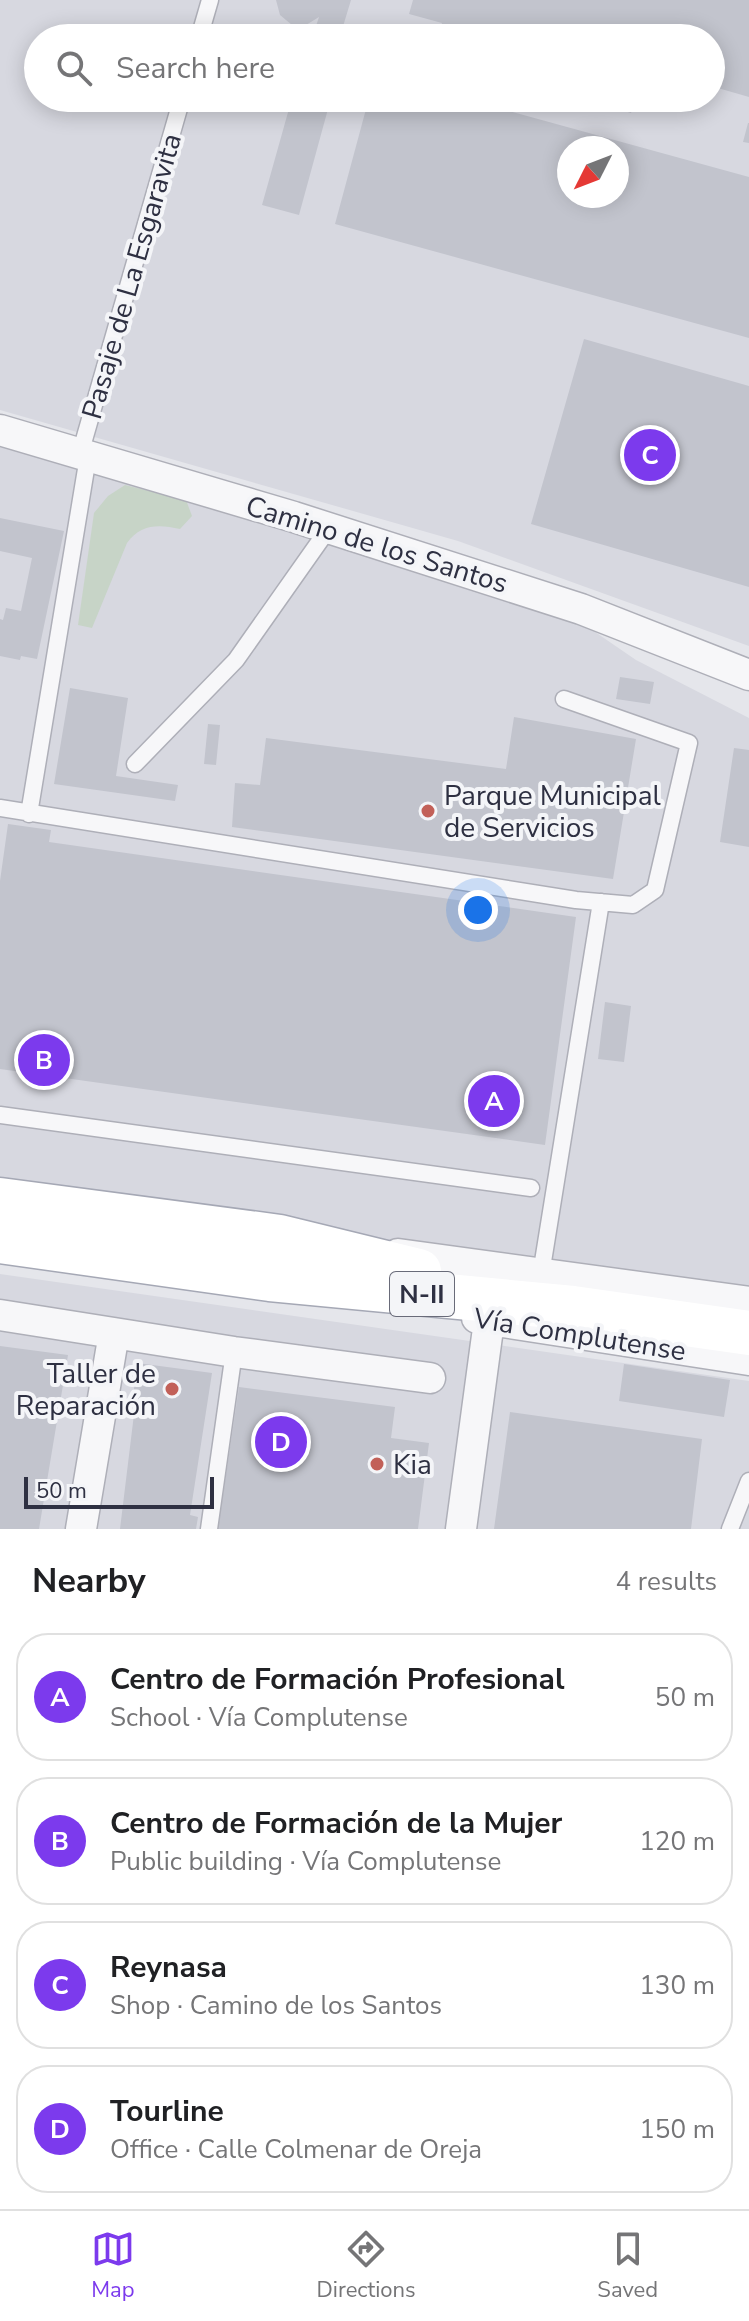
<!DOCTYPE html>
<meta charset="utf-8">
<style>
body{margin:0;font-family:"Nunito Sans",sans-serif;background:#f6f6f6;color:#202124}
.compass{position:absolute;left:557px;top:136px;width:72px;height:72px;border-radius:50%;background:#fff;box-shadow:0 4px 20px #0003;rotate:228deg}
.scale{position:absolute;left:24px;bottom:20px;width:190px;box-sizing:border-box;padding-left:8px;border:4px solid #2e3042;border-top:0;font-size:22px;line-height:28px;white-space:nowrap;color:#2e3042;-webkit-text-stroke:6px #f4f5f8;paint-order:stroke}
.you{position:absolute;left:478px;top:910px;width:28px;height:28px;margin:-20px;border:6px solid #fff;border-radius:50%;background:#1a73e8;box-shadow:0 0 0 12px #1a73e833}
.badge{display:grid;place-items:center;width:52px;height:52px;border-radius:50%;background:#7c3aed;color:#fff;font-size:26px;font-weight:700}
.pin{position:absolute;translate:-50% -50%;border:4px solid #fff;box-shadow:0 2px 8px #0006}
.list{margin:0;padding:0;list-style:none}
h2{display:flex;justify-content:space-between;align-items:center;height:104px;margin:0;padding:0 32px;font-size:34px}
h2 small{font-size:26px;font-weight:400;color:#757577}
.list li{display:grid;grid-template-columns:52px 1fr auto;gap:24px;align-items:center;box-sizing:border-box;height:128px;margin:0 16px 16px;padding:0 16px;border:2px solid #e0e0e0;border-radius:32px}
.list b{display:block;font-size:30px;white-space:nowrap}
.list p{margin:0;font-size:26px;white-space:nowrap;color:#757577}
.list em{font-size:26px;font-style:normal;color:#757577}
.icon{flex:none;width:44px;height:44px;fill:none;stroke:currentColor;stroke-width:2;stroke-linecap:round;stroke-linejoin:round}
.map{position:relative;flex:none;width:749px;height:1529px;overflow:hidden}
.search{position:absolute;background:#fff;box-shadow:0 4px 20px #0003;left:24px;right:24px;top:24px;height:88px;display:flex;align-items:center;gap:20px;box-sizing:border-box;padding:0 28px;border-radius:44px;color:#757577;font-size:30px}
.sheet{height:680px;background:#fff}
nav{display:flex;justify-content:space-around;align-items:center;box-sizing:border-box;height:112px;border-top:2px solid #e0e0e0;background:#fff;font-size:22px;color:#757577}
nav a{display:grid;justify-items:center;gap:4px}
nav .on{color:#7c3aed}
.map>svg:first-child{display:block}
.built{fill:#d7d8e0;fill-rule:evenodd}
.green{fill:#c7d4c7}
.building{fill:#c2c4cd;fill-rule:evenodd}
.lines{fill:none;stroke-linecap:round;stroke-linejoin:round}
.service-casing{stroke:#aeafb8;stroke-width:19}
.minor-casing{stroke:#aeafb8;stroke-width:33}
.primary-casing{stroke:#a5a8b5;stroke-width:47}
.service{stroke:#f7f7f9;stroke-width:16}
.minor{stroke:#f7f7f9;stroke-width:30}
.primary{stroke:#fff;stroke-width:44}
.poi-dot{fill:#c26058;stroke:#f4f5f8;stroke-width:3}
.labels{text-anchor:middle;stroke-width:8;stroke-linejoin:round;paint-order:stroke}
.shield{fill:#f4f5f8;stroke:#696b79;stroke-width:2}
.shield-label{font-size:26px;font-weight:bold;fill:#2e3042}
.street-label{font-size:28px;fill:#2e3042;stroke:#f4f5f8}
.poi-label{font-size:28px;fill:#2e3042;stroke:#f4f5f8;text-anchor:start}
</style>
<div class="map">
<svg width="749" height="1529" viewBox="0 0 749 1529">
<rect width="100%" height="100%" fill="#e5e6eb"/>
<path class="built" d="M0,0H749V646L458,541L0,410ZM38,38H711V98H38ZM569,148H617V196H569Z
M0,435L563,610L636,660L749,718V1287L0,1195Z
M0,1274L749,1381V1529H0Z"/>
<path class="green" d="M125,485L186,500L192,516L180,529C159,524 140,524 127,543L92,628L78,625L94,513L108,496Z"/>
<path class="building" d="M276,0H351L341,33L316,26L319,17L306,25H292L280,15Z
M413,0H749V97L711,86V38H438L442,23L409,14Z
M292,98H331L299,215L262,205Z
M369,98H462L749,177V338L335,224ZM569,148H617V196H569Z
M534,98H574L571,109Z
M581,98H636L631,113Z
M748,123H749V143L743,142Z
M584,339L749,386V587L531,524Z
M0,518L64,531L37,659L21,656L20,660L0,656V619L3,620L6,608L21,611L32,558L0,551Z
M620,677L654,682L650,704L616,699Z
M70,688L128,698L116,776L178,785L175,801L54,784Z
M514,717L636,739L613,879L232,827L235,783L260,785L266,738L506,769Z
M208,724L220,725L216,765L204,764Z
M734,748L749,750V847L720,842Z
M8,824L51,830L49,842L576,917L545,1145L0,1069V881Z
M605,1002L631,1006L624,1062L598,1059Z
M0,1346L68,1355L39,1529H0Z
M137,1363L212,1373L190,1515L198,1517L196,1529H120L135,1406H132Z
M624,1364L730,1380L724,1417L619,1401Z
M239,1387L395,1407L391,1438L429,1443L418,1529H218Z
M510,1412L702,1439L691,1529H494Z"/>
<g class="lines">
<defs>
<path id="service" d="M199,38L210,0
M80,454L182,98
M135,764L236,660L329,528
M0,808L576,900L633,905L655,890L689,743L564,699
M29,814L88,457
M0,1115L531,1188
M541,1274L601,902
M209,1529L234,1352
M730,1529L749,1481"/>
<path id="minor" d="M0,430L294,517L581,609L749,675
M398,1254L749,1302
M0,1315L234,1352L430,1378
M477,1318L749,1360
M81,1529L114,1333
M461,1529L489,1321"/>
<path id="primary" d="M0,1200L280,1237L419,1271
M0,1241L270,1279L573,1308L749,1333"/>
</defs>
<use href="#service" class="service-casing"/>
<use href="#minor" class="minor-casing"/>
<use href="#primary" class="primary-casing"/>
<use href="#service" class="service"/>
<use href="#minor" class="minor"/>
<use href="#primary" class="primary"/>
</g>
<g class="poi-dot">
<circle cx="428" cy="811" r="8"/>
<circle cx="172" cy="1389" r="8"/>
<circle cx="377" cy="1464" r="8"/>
</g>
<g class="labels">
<rect class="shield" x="390" y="1272" width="64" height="44" rx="6"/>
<g class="shield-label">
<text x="422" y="1303">N-II</text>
</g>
<g class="street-label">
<text transform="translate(131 276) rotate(-74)" y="10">Pasaje de La Esgaravita</text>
<text transform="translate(377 544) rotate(17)" y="10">Camino de los Santos</text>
<text transform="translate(580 1334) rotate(9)" y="10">Vía Complutense</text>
</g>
<g class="poi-label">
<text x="444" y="805">Parque Municipal<tspan x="444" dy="32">de Servicios</tspan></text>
<text x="156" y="1383" text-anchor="end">Taller de<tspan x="156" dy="32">Reparación</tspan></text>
<text x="393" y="1474">Kia</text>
</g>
</g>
</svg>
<svg class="compass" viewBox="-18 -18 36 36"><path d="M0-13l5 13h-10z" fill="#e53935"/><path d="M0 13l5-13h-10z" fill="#757577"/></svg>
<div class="scale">50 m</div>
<div class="you"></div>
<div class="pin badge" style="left:494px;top:1101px">A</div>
<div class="pin badge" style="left:44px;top:1060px">B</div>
<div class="pin badge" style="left:650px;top:455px">C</div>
<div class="pin badge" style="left:281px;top:1442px">D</div>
<div class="search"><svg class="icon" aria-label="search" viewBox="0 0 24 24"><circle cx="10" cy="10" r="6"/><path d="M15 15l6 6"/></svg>Search here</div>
</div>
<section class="sheet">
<h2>Nearby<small>4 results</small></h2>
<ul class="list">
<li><span class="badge">A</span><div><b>Centro de Formación Profesional</b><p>School · Vía Complutense</p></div><em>50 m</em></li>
<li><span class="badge">B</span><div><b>Centro de Formación de la Mujer</b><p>Public building · Vía Complutense</p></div><em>120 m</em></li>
<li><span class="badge">C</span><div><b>Reynasa</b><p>Shop · Camino de los Santos</p></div><em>130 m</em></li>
<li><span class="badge">D</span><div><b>Tourline</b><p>Office · Calle Colmenar de Oreja</p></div><em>150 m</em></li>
</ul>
</section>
<nav>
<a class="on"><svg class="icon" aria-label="map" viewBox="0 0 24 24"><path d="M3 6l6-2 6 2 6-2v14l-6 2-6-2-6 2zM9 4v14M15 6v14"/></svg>Map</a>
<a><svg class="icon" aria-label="directions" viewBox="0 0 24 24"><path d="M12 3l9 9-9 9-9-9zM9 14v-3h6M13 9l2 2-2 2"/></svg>Directions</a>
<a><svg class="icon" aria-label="saved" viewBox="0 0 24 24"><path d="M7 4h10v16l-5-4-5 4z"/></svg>Saved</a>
</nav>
